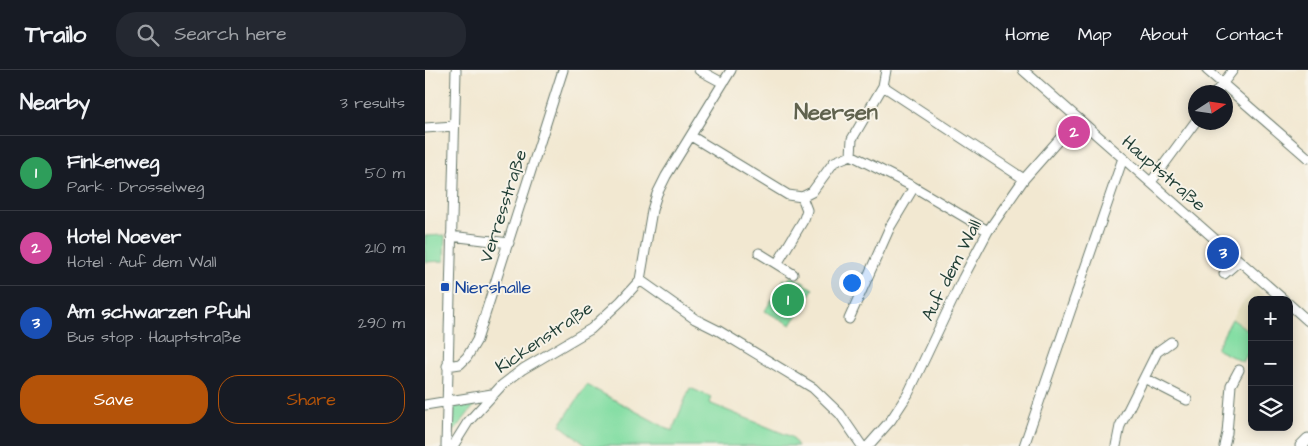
<!DOCTYPE html>
<meta charset="utf-8">
<style>
body{margin:0;font-family:"Architects Daughter",sans-serif;background:#242831;color:#f1f3f6}
.controls{position:absolute;right:15px;bottom:15px;display:grid;overflow:hidden;border-radius:10px;box-shadow:0 2px 12px #0003}
.controls button{width:45px;height:45px;display:grid;place-items:center;padding:0;border:0;border-bottom:1px solid #363941;background:#171b24;color:#f1f3f6;font:25px sans-serif}
.compass{position:absolute;left:763px;top:15px;width:45px;height:45px;border-radius:50%;background:#171b24;box-shadow:0 2px 12px #0003;rotate:78deg}
.you{position:absolute;left:426px;top:212px;width:18px;height:18px;margin:-12px;border:4px solid #fff;border-radius:50%;background:#1a73e8;box-shadow:0 0 0 8px #1a73e833}
.badge{display:grid;place-items:center;width:32px;height:32px;border-radius:50%;background:#b45309;color:#fff;font-size:16px;font-weight:700}
.pin{position:absolute;translate:-50% -50%;border:2px solid #fff;box-shadow:0 1px 5px #0006}
.list{margin:0;padding:0;list-style:none}
h2{display:flex;justify-content:space-between;align-items:center;height:65px;margin:0;padding:0 20px;font-size:21px}
h2 small{font-size:16px;font-weight:400;color:#9ea1a6}
.list li{display:grid;grid-template-columns:32px 1fr auto;gap:15px;align-items:center;box-sizing:border-box;height:75px;padding:0 20px;border-top:1px solid #363941}
.list b{display:block;font-size:19px;white-space:nowrap}
.list p{margin:0;font-size:16px;white-space:nowrap;color:#9ea1a6}
.list em{font-size:16px;font-style:normal;color:#9ea1a6}
.actions{display:flex;gap:10px;padding:15px 20px}
.actions a{flex:1;padding:11px 0;border:1px solid #b45309;border-radius:20px;text-align:center;font-size:18px;color:#b45309}
.actions .main{background:#b45309;color:#fff}
.icon{flex:none;width:28px;height:28px;fill:none;stroke:currentColor;stroke-width:2;stroke-linecap:round;stroke-linejoin:round}
.map{position:relative;flex:none;width:883px;height:376px;overflow:hidden}
header{display:flex;align-items:center;gap:30px;box-sizing:border-box;height:70px;padding:0 25px;background:#171b24;border-bottom:1px solid #363941}
header strong{font-size:24px}
nav{display:flex;gap:28px;margin-inline-start:auto;font-size:18px}
.search{width:350px;height:45px;background:#242831;display:flex;align-items:center;gap:12px;box-sizing:border-box;padding:0 18px;border-radius:20px;color:#9ea1a6;font-size:19px}
main{display:flex}
aside{flex:1;background:#171b24}
.map>svg:first-child{display:block}
.built{fill:#e2dcba}
.green{fill:#85dea4;stroke:#528e6c}
.lines{fill:none;stroke-linecap:round;stroke-linejoin:round}
.minor-casing{stroke:#69796b;stroke-width:11}
.major-casing{stroke:#69796b;stroke-width:13}
.minor{stroke:#fff;stroke-width:9}
.major{stroke:#fff;stroke-width:11}
.transit-dot{fill:#1a4fb4;stroke:#f7f3e8;stroke-width:2}
.labels{text-anchor:middle;stroke-width:4;stroke-linejoin:round;paint-order:stroke}
.street-label{font-size:18px;fill:#1f3d34;stroke:#f7f3e8}
.transit-label{font-size:18px;fill:#164399;stroke:#f7f3e8;text-anchor:start}
.district-label{font-size:22px;font-weight:bold;fill:#60624e;stroke:#f7f3e8}
</style>
<header>
<strong>Trailo</strong>
<div class="search"><svg class="icon" aria-label="search" viewBox="0 0 24 24"><circle cx="10" cy="10" r="6"/><path d="M15 15l6 6"/></svg>Search here</div>
<nav><a>Home</a><a>Map</a><a>About</a><a>Contact</a></nav>
</header>
<main>
<aside>
<h2>Nearby<small>3 results</small></h2>
<ul class="list">
<li><span class="badge" style="background:#2e9e5b">1</span><div><b>Finkenweg</b><p>Park · Drosselweg</p></div><em>50 m</em></li>
<li><span class="badge" style="background:#d1479c">2</span><div><b>Hotel Noever</b><p>Hotel · Auf dem Wall</p></div><em>210 m</em></li>
<li><span class="badge" style="background:#1a4fb4">3</span><div><b>Am schwarzen Pfuhl</b><p>Bus stop · Hauptstraße</p></div><em>290 m</em></li>
</ul>
<div class="actions"><a class="main">Save</a><a>Share</a></div>
</aside>
<div class="map">
<svg width="883" height="376" viewBox="0 0 883 376">
<rect width="100%" height="100%" fill="#f7f3e8"/>
<filter id="ink" filterUnits="userSpaceOnUse"><feTurbulence type="fractalNoise" baseFrequency=".02" numOctaves="2"/><feDisplacementMap in="SourceGraphic" scale="10" xChannelSelector="R" yChannelSelector="G"/><feConvolveMatrix kernelMatrix="1 2 1 2 8 2 1 2 1" color-interpolation-filters="sRGB"/></filter>
<filter id="wash" filterUnits="userSpaceOnUse"><feTurbulence type="fractalNoise" baseFrequency=".0096" numOctaves="4" result="noise"/><feDisplacementMap in="SourceGraphic" scale="20" xChannelSelector="R" yChannelSelector="G"/><feGaussianBlur stdDeviation="1.12" result="paint"/><feColorMatrix in="noise" values="0 0 0 0 0 0 0 0 0 0 0 0 0 0 0 0 0 1.4 0 .05"/><feComposite in="paint" operator="in"/></filter>
<g filter="url(#wash)">
<rect width="100%" height="100%" fill="#f2e8d1"/>
<path class="built" d="M831,218L844,230H827V263L807,249L815,236Z"/>
<path class="green" d="M20,165L19,191L0,192V166Z
M369,207L388,219L366,255L340,241L359,209L362,211L364,208Z
M807,249L827,263V276L818,292L791,279Z
M162,315L247,361L265,318L286,327L284,333L367,367L373,376H162L135,355Z
M48,333L49,336L29,361L27,360L28,339L30,336Z"/>
</g>
<g filter="url(#ink)">
<g class="lines">
<defs>
<path id="minor" d="M274,0L298,13
M598,0L859,230
M782,0L883,88
M458,16L599,109
M791,22L808,0
M0,58L29,56
M266,66L363,125L377,127L387,122L409,92L426,85L489,117L563,161
M426,85L427,69L458,16L461,0
M726,112L771,51
M26,166L84,173
M334,183L368,204
M352,194L379,149L382,140L377,127
M799,204L814,191
M215,210L270,249L294,261L388,318L415,344L437,376
M864,234L883,251
M424,249L465,157L489,117
M22,296L35,294L42,287L52,270L138,0
M719,308L762,330
M0,335L67,324
M21,376L31,0
M28,376L43,352L77,315L98,299L166,259L196,231L215,210L227,140L232,124L241,106L306,0
M443,376L466,350L483,324L538,208L563,161L599,109L653,48
M599,376L698,88
M691,376L695,356L732,282L746,272
M799,376L802,363L806,315L814,300"/>
<path id="major" d="M876,376L883,369"/>
</defs>
<use href="#minor" class="minor-casing"/>
<use href="#major" class="major-casing"/>
<use href="#minor" class="minor"/>
<use href="#major" class="major"/>
</g>
</g>
<rect class="transit-dot" x="15" y="212" width="10" height="10" rx="2.5"/>
<g class="labels">
<g class="street-label">
<text transform="translate(739 103) rotate(41)" y="6">Hauptstraße</text>
<text transform="translate(78 136) rotate(-72)" y="6">Verresstraße</text>
<text transform="translate(526 200) rotate(-63)" y="6">Auf dem Wall</text>
<text transform="translate(119 267) rotate(-34)" y="6">Kickenstraße</text>
</g>
<g class="transit-label">
<text x="30" y="223">Niershalle</text>
</g>
<g class="district-label">
<text x="411" y="49">Neersen</text>
</g>
</g>
</svg>
<div class="controls">
<button>+</button>
<button>−</button>
<button><svg class="icon" aria-label="layers" viewBox="0 0 24 24"><path d="M12 4l9 5-9 5-9-5zM3 14l9 5 9-5"/></svg></button>
</div>
<svg class="compass" viewBox="-18 -18 36 36"><path d="M0-13l5 13h-10z" fill="#e53935"/><path d="M0 13l5-13h-10z" fill="#9ea1a6"/></svg>
<div class="you"></div>
<div class="pin badge" style="left:363px;top:230px;background:#2e9e5b">1</div>
<div class="pin badge" style="left:649px;top:62px;background:#d1479c">2</div>
<div class="pin badge" style="left:798px;top:183px;background:#1a4fb4">3</div>
</div>
</main>
